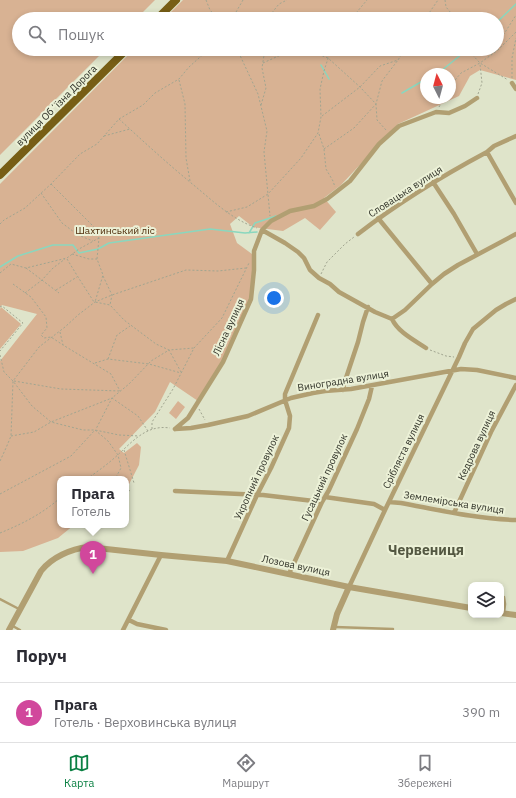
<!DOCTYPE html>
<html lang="uk">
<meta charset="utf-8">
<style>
body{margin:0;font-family:"IBM Plex Sans",sans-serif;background:#f2f2f3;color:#2b2b33}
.controls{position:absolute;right:12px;bottom:12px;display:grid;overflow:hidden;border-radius:8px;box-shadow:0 2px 6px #0003}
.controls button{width:36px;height:36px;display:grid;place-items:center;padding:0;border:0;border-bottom:1px solid #e1e1e2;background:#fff;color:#2b2b33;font:20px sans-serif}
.compass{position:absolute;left:420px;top:68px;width:36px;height:36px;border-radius:50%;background:#fff;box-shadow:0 2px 6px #0003;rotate:354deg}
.you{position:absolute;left:274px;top:298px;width:14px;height:14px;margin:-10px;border:3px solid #fff;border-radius:50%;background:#1a73e8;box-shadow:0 0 0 6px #1a73e833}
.badge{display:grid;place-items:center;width:26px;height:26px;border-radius:50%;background:#0b8043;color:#fff;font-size:13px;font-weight:700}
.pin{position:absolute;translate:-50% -33px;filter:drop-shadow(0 1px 2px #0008)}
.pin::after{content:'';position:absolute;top:21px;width:14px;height:12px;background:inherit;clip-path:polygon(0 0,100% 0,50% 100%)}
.popup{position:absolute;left:57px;top:476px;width:72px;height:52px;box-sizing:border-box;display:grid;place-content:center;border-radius:8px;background:#fff;filter:drop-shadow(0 1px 3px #0005);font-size:13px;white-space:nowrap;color:#7c7c81}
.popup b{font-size:15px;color:#2b2b33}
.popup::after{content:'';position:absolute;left:50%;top:100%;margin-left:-8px;border:8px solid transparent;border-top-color:#fff}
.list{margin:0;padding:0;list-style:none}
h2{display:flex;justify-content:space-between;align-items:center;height:52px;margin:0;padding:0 16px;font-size:17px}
h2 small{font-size:13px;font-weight:400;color:#7c7c81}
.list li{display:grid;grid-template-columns:26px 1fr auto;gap:12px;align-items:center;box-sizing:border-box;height:60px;padding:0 16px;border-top:1px solid #e1e1e2}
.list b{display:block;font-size:15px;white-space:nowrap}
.list p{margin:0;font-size:13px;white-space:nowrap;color:#7c7c81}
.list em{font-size:13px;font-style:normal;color:#7c7c81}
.icon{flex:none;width:22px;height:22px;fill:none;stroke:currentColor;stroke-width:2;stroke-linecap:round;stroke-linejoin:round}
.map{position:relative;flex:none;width:516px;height:630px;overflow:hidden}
.search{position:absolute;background:#fff;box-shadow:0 2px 6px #0003;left:12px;right:12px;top:12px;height:44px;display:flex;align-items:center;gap:10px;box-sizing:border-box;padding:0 14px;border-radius:22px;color:#7c7c81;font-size:15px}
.sheet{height:112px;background:#fff}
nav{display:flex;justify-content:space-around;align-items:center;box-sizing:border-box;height:56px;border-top:1px solid #e1e1e2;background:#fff;font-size:11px;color:#7c7c81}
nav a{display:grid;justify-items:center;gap:2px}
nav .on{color:#0b8043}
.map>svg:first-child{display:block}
.green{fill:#d8b293;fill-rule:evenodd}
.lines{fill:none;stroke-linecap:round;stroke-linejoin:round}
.stream{stroke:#8ad7be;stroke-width:1.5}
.path{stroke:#a1a590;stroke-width:1;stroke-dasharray:2 2;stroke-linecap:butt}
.service{stroke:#b19f72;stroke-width:2.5}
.minor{stroke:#b19f72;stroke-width:4.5}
.tertiary{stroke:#b19f72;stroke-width:6}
.trunk{stroke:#775e15;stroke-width:8}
.labels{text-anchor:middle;stroke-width:4;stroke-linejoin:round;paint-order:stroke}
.street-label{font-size:10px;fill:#303228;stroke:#ecf1d7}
.park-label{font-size:10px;fill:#4c2a07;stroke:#ecf1d7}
.district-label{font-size:14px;font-weight:bold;fill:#535741;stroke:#ecf1d7}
</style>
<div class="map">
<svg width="516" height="630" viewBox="0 0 516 630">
<rect width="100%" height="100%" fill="#dfe4ca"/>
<path class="green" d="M0,0H155L136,19H19V49H106L0,155Z
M183,0H516V80L480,70L470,76L459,96L398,124L341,185L324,198L336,212L320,230L305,218L283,231L253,227L239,216L230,224L237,243L252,254L253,288L244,317L219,368L198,401L170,382L155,412L119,449L124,453L137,443L141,447L139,465L126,490V479H60V525H74L58,538L23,551L0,552V361L37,314L2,305L0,307V184L134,49H497V19H164ZM426,74H450V98H426Z
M1,307L21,324L0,349V309Z
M178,401L185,407L176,419L169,413Z"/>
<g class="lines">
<path class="stream" d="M497,22L516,4
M321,65L329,79
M435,74L441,71L468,49
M402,93L426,79
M249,233L255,223L276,216
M0,267L18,256L53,245H73L79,253L98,249L109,243L210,229L245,233L257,232"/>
<path class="path" d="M206,0L210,10L218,19
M445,0L446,7L456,19
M232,19L243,0
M267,19L279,4L287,0
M351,19L367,0
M425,19L438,0
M497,40L504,34L516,15
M237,49L258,94L267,131L264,152L270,216
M308,49L312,52L328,58L360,87L376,104L377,120L386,130
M467,49L480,63L508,80
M470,53L483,49
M263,63L294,49
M512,78V58L516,38
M179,80L185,104L186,158L190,181
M450,86L461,73L480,63L498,50L516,32
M478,94L482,83L480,64
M261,105L266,88L262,68L265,49
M439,107L444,98
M322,116L360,87L380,66L398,60L405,49
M119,119C144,142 169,165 196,187C214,202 233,220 257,228
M319,134L324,149L326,169L333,181L335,187
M104,136L130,129
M324,149L354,128L376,104L382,81L398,60
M51,184L95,228L99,238L97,259L103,275L95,302L110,305L124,320L156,344L169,350L194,348
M41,193L62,223L78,235L93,241
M226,212L247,207L268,194L301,158L318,133L321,117L320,89L324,71L331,49
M0,224L4,220L25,208L51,184L80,154L97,144L119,119L143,105L155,93L179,79L189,67L209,49
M72,254L89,259H97
M67,259L78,277L94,302
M26,268L59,293
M0,273L11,264L26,268L67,258L79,249L99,238
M321,274L327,262L345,244L354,237
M103,276L112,295L110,305
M13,284L31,297L46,317L47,328L41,335L44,338L51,337L63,345
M56,290L77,277
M25,293L42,280L53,268L65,259
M0,307L2,306L23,323L0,351
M60,332L63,345L111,374L120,391
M430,350L446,356L454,357
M0,355L4,372L13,381L32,406L51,422L83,430H95L119,435L139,436
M108,359L117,335L130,326
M95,363L108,359L149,364L181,373
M14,381L61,389L120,391
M199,409L205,420
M152,429V422L173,389L194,348L222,318L249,263
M148,431L138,416L112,398L129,384L151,361L169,350L181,372
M11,436L34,432L51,422L112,398L96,429
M124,450L134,483
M0,461L6,448L11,436L13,381L39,347L65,327L78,315L95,302L112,295L186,270L218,271L246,268
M87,479C95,473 104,467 112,460C130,445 144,424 170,428
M126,488L130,491
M0,494L71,456L95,430L108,441L118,455L121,468L115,479
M0,533C22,524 42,514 60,498"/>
<path class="service" d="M0,599L19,609
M504,613L505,604L504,597
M11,625L20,630
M335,627L393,629"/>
<path class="minor" d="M512,83L516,89
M487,152L516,203
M433,182L454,214L477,254
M378,218L432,284
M262,230L285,243L298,252L304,258L310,270L319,278L330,284L339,292L375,312L392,319C398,332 414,340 426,348
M358,234C398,203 442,176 487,152L494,146L516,136
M392,319L405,310L432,284L444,274L458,265L516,234
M343,390L344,384L358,342L363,322L368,307
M175,429L188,418L223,362L251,299L254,270V251L262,230L271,221L290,211L314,206L327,199L350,181L379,144L399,126L436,112L449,113L465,106L477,98
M175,429L191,428L208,425L248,416L291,398L313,393L325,391L351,389L461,369L477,370L516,378
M175,491L263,495L322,502
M325,497L374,504L385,510
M389,502L401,503C439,510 477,519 516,520
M454,513L491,432L516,385
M227,561L257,495L271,468L289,428L290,416L285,400V394L318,315
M289,574L322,502L329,490L357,429L369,399L372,386
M349,587L385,510L459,357L465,343L473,329L496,310L506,304L516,299
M129,620L137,624L166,630
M123,630L161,555"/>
<path class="tertiary" d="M501,613L516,615
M9,630L41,571C52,557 71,549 88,547L161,555L227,561L349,587L471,608
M333,630L337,614L349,587"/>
<path class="trunk" d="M157,19L176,0
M0,175L127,49"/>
</g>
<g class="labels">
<g class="street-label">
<text transform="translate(56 105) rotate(-45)" y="4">вулиця Обʼїзна Дорога</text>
<text transform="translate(405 191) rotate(-33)" y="4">Словацька вулиця</text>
<text transform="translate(228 327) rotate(-65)" y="4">Лісна вулиця</text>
<text transform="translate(343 380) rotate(-9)" y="4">Виноградна вулиця</text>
<text transform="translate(476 445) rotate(-65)" y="4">Кедрова вулиця</text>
<text transform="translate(403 451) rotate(-64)" y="4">Срібляста вулиця</text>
<text transform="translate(256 477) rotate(-65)" y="4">Укропний провулок</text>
<text transform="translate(324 477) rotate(-65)" y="4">Гусацький провулок</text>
<text transform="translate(454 502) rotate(9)" y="4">Землемірська вулиця</text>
<text transform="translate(296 565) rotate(12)" y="4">Лозова вулиця</text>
</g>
<g class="park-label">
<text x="115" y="234">Шахтинський ліс</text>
</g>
<g class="district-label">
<text x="426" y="555">Червениця</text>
</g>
</g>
</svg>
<div class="controls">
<button><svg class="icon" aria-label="layers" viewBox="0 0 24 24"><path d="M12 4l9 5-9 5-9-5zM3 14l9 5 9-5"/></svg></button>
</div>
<svg class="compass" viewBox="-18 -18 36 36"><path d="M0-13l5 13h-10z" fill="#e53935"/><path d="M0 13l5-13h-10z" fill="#7c7c81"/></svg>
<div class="you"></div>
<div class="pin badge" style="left:93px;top:574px;background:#d1479c">1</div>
<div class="popup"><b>Прага</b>Готель</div>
<div class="search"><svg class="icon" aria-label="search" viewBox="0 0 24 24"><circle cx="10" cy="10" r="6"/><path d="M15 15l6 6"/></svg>Пошук</div>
</div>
<section class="sheet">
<h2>Поруч<small></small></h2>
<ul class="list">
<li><span class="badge" style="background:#d1479c">1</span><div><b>Прага</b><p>Готель · Верховинська вулиця</p></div><em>390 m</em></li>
</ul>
</section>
<nav>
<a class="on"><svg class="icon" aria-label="map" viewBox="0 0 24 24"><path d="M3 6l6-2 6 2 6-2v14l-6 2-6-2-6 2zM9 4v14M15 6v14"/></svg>Карта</a>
<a><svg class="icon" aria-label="directions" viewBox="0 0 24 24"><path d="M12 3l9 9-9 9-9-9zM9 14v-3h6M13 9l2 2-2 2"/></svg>Маршрут</a>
<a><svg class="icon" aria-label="saved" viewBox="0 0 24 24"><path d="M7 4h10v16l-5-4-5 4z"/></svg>Збережені</a>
</nav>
